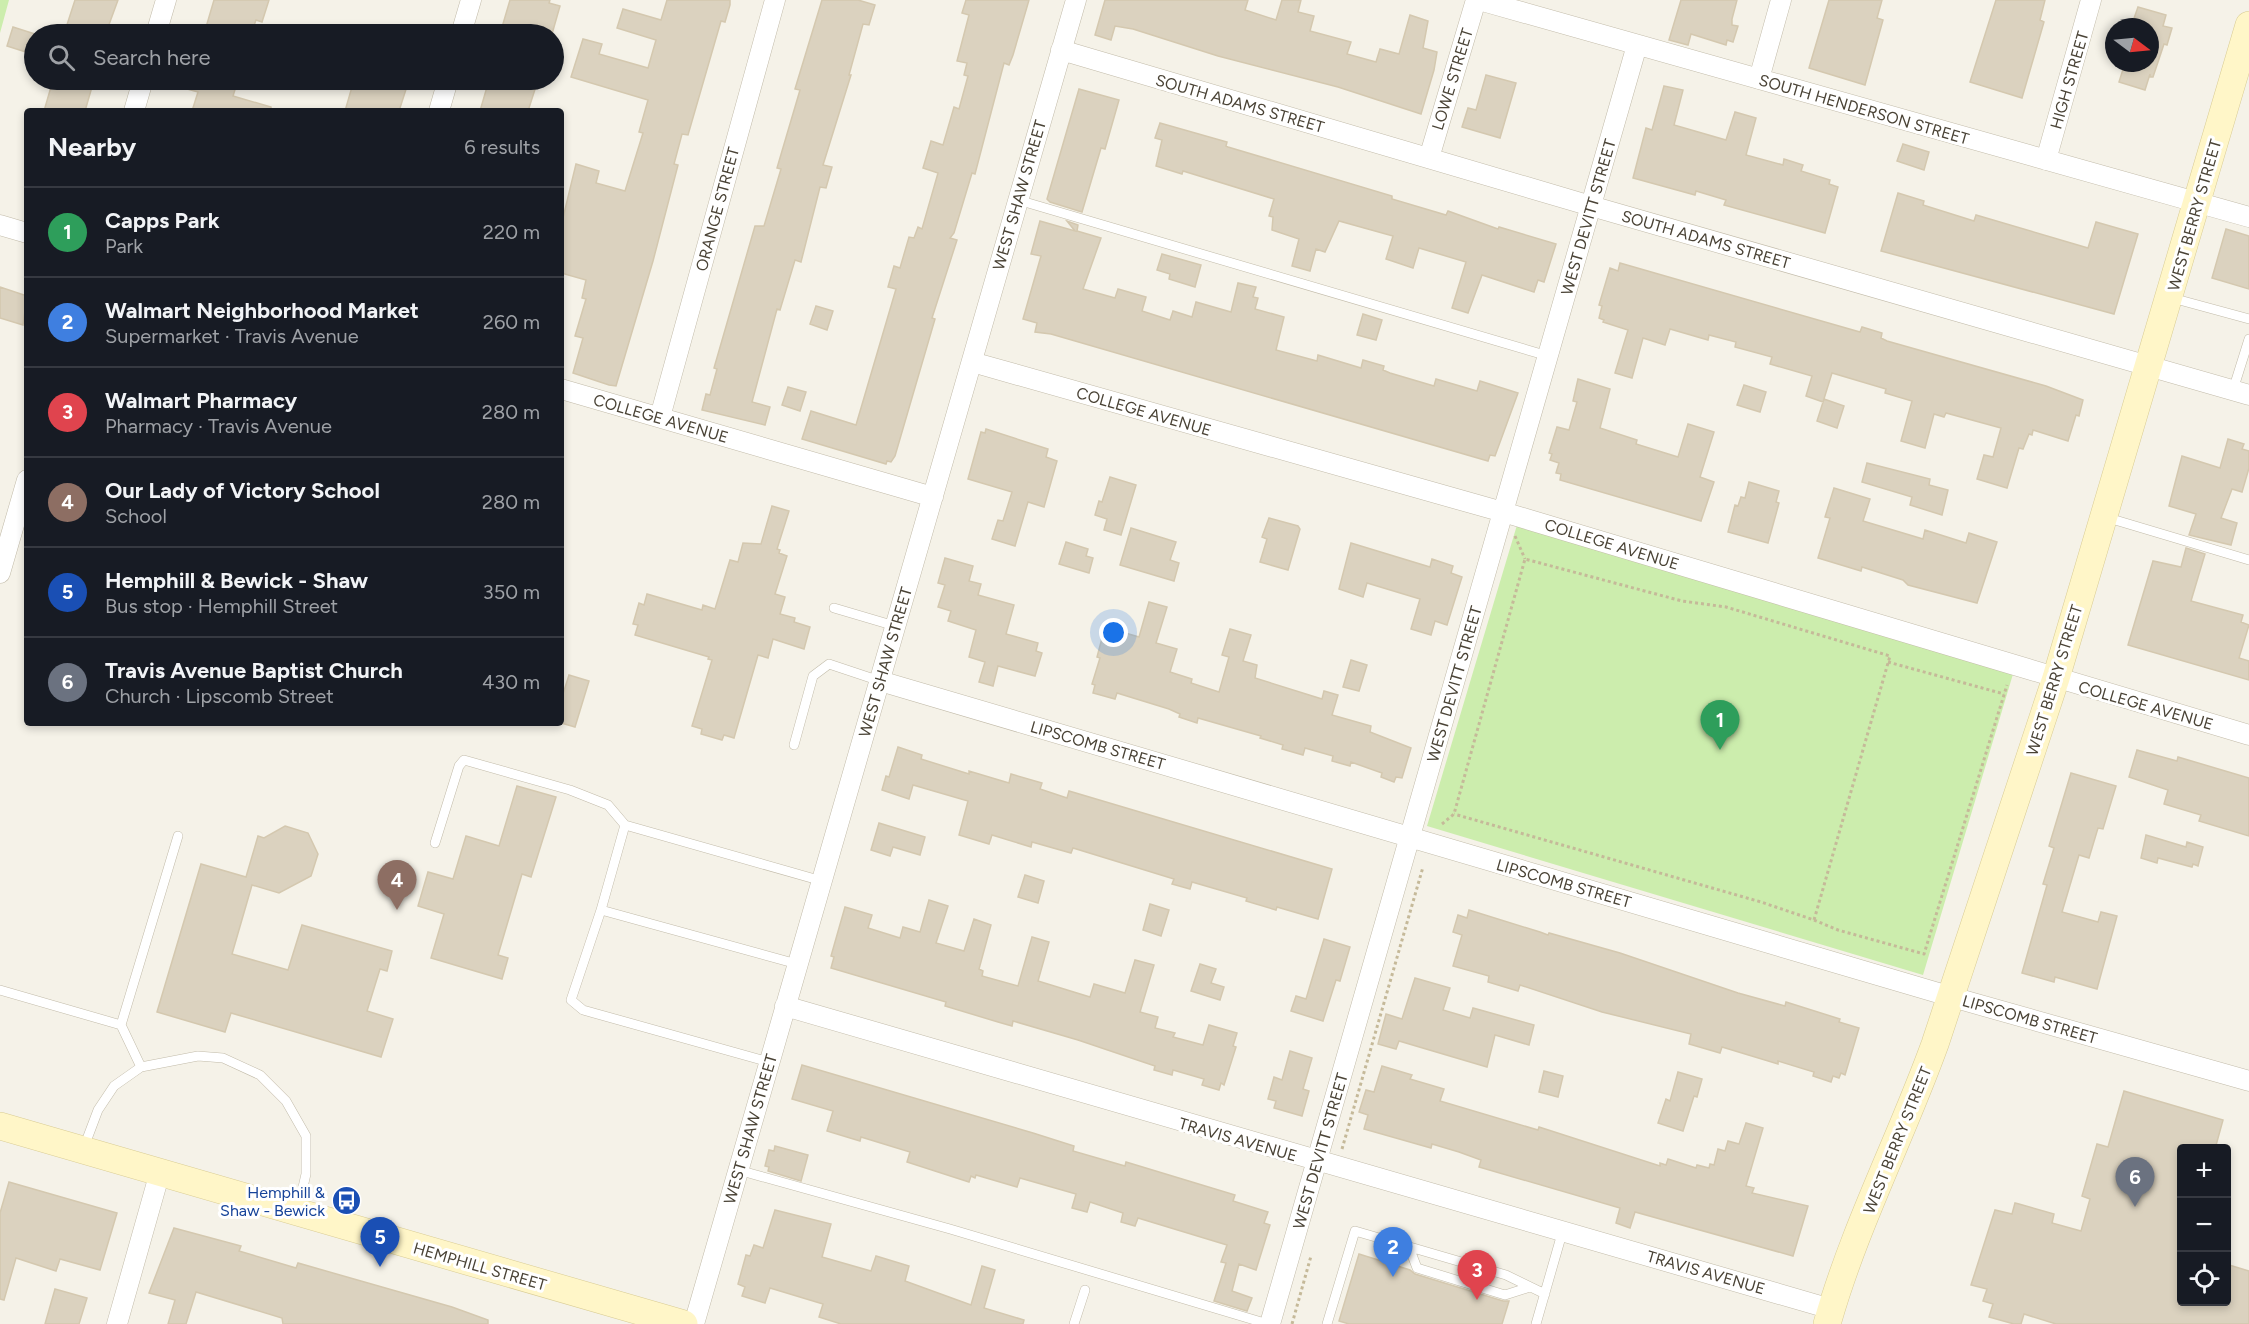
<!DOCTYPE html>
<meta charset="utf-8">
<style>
body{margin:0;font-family:Figtree,sans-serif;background:#242831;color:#f1f3f6}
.controls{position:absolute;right:18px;bottom:18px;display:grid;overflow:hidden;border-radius:6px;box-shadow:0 3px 9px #0003}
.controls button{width:54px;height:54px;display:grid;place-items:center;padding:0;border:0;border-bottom:2px solid #363941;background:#171b24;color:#f1f3f6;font:30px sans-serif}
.compass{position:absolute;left:2105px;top:18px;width:54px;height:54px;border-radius:50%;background:#171b24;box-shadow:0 3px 9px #0003;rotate:106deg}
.you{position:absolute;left:1114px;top:633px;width:21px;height:21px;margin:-15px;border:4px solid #fff;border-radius:50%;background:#1a73e8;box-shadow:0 0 0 9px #1a73e833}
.badge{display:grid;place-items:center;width:39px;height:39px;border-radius:50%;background:#ff4915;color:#fff;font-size:20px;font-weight:700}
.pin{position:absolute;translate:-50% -50px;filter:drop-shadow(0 2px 3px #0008)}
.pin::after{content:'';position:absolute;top:32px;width:21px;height:18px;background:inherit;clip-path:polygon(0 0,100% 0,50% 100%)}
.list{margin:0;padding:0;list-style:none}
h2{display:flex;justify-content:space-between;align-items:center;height:78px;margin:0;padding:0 24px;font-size:26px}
h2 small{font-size:20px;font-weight:400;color:#9ea1a6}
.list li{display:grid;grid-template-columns:39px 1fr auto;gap:18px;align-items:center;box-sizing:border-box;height:90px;padding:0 24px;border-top:2px solid #363941}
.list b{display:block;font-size:22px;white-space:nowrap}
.list p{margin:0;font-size:20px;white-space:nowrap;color:#9ea1a6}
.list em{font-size:20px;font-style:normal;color:#9ea1a6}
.icon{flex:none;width:33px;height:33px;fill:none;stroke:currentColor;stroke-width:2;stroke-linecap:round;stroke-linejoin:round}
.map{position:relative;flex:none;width:2249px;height:1324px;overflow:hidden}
.search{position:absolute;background:#171b24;box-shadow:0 3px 9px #0003;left:24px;top:24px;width:540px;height:66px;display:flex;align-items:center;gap:15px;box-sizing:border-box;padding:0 21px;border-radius:33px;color:#9ea1a6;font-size:22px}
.panel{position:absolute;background:#171b24;box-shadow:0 3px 9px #0003;left:24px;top:108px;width:540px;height:618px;border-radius:6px}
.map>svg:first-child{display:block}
.green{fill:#ccedad}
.building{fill:#dbd2bf;stroke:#d4c8af;stroke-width:1.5}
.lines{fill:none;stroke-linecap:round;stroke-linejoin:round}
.service-casing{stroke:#c2bba9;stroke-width:10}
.minor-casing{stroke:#c2bba9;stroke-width:21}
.secondary-casing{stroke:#d9cc94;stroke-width:28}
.path{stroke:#c5b999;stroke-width:3;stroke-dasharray:3 3;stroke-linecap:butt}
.service{stroke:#fff;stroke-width:9}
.minor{stroke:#fff;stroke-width:20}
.secondary{stroke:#fff6c8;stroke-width:27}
.labels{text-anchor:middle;stroke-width:6;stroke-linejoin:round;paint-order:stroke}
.street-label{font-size:16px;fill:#4a4336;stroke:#fff}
.transit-label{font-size:16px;fill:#164399;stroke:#fff;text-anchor:end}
</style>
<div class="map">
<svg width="2249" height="1324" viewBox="0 0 2249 1324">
<rect width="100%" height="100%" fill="#f5f2e8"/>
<path class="green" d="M0,0H9L0,33Z
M1517,525L2013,674L1923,975L1427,826Z"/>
<path class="building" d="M75,0H118L107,30L99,27L97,34H64Z
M214,0H269L262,22L256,20L251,34H204Z
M510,0H550L549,3L560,6L552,34H500Z
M667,0H730V5L725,22L721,21L688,135L682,134L674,164L678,165L653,261L616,386L609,385L573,373L583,338L575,336L586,299L582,298L586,280L561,273V226L576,164L599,171L596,183L625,191L643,133L639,132L648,100L571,77L583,39L602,44L599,54L648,68L656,40L617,28L623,9L661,20Z
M822,0H858L875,5L869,25L863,24L849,75H851L823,165L832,167L826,188L820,187L801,262L795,260L780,310L777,309L752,402L770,407L765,425L702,410L706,394L710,395L717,369L714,368L755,226H764L781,169L777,168L800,90L795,89Z
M966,0H1029L1013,55L1009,65L1004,63L975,174L972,173L954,233L950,238L957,240L932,318L935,319L895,456L891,462L887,461L886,464L802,439L811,411L856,425L896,289L888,287L894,266L900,268L909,237L914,238L918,227L922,229L938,173L923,168L931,141L943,145L954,107L959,109L968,76L964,75L967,63L957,61L969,15L962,13Z
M1105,0H1248L1245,10L1276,20L1282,0H1301L1298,12L1314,16L1310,31L1351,42L1347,54L1376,62L1380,49L1399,54L1410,15L1428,21L1423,48L1437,52L1434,70L1421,114L1338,87L1218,56L1133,29L1115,26L1111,40L1095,35Z
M1681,0H1737L1732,19V25L1738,26L1733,42L1727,40L1726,45L1691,34L1688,45L1669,40Z
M1829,0H1882L1877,18L1883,20L1865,85L1809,68Z
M1996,0H2045L2040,20L2044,22L2022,98L1970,82Z
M2138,7L2166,15L2163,26L2172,28L2167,45L2164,44L2153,77H2150V74L2145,90L2119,82L2125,63H2150V27H2131Z
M13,27L35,34L29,53L7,46Z
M1486,75L1516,83L1500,138L1462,127L1468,108L1476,110Z
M53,80H94L85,111H44Z
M169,80H238L233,96L271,107V111H192L198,92L169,84Z
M354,80H409L399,111H345Z
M489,80H538L528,111H480Z
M1664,86L1683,90L1674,125L1726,140L1735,112L1756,118L1746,155L1783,165L1784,159L1803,165L1801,171L1830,180L1829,184L1838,187L1825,233L1724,205L1726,200L1696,191L1695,195L1633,178L1646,128L1652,130Z
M1079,89L1119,100L1105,149L1101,148L1082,212L1050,202L1047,199Z
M1160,123L1227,142L1226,146L1228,147L1392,196V199L1446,215L1448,211L1498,229L1499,227L1556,244L1544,282L1538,280L1534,292L1482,275L1468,313L1452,308L1466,262L1419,248L1413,268L1386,259L1393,236L1339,221L1325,252L1316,249L1310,271L1292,266L1299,239L1272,230L1273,217L1269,216L1274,199L1183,171L1182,174L1156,166L1162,140L1155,138Z
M1903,144L1929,152L1924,170L1897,161Z
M1898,193L1924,201L1923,205L1974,221L1976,215L2088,248L2096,222L2138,234L2114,314L1881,251Z
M1040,221L1075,231L1067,221L1078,225L1077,231L1101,238L1083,289L1115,298L1118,289L1146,297L1142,311L1170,320L1173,311L1192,317L1196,302L1231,312L1238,283L1256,287L1253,297L1258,298L1255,309L1284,317L1276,350L1317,361L1318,355L1361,368L1363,360L1384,366L1383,370L1390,373L1434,386L1436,379L1477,391L1480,381L1518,393L1495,456L1490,455L1488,461L1051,334L1035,332L1037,323L1023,319L1041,256L1031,254Z
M2226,229L2249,236V289L2212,278Z
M1162,254L1201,265L1195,287L1169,279L1170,274L1157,270Z
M1620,263L1860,332L1862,327L1882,333L1881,338L1887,341L2046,386L2083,400L2079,416L2076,415L2068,441L2033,430L2032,435L2029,434L2023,449L2019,448L2007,488L1977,479L1984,455L1993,457L2001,428L1946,413L1944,417L1934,414L1925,448L1901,441L1912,401L1885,393L1886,389L1832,373L1823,402L1806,396L1812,376L1770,364L1772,357L1735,347L1736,342L1709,335L1708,340L1670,329L1665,345L1643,338L1632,378L1615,373L1628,330L1603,322L1604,320L1599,318L1602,306L1599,305L1610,268L1618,271Z
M0,287L27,296L23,325L0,318Z
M816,306L833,311L827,330L810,324Z
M1363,314L1382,320L1376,340L1357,335Z
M1578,379L1610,389L1600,428L1637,440L1636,444L1678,457L1688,424L1714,432L1700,477L1714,482L1701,521L1560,480L1561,474L1556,473L1559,463L1550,460L1552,454L1549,453L1557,427L1569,430L1577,402L1573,401Z
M1744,385L1766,392L1760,412L1737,405Z
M788,387L806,392L800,411L782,405Z
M1824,399L1844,406L1837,428L1817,421Z
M986,429L1048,449L1046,457L1057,461L1044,507L1028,502L1015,546L992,539L998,520L1003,521L1012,492L968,479L981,432L985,433Z
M2228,439L2244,444L2242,449L2249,451V468L2242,492L2232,489L2221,518L2237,523L2231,545L2189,535L2196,514L2169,506L2182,456L2220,468Z
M1867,463L1930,479L1929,485L1948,490L1942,515L1910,505L1912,497L1862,482Z
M1110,477L1136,485L1121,535L1104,530L1107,519L1095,515L1099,501L1102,502Z
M1749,482L1779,491L1776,502L1779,503L1768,543L1728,532L1735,505L1738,506L1741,497L1745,498Z
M1834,488L1870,499L1863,521L1923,539L1925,530L1966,543L1969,533L1997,542L1977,603L1908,585L1903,580L1862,567L1861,571L1818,558L1830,518L1825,517Z
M772,506L789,511L777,549L780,550L779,553L787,556L775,594L785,597L780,614L795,618L794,622L810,627L804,649L773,639L768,658L758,655L734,738L724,735L722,740L701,734L702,729L692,726L712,660L708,659L709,657L635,635L638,625L633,624L639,603L644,605L647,594L702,610L703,605L715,609L730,560L738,562L743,543L761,544Z
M1269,518L1298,526L1300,529L1288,570L1260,562L1267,539L1262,537Z
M1131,528L1176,542L1170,560L1179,563L1174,581L1120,565Z
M1066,542L1088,549L1086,556L1093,558L1089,573L1059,564Z
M1351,543L1430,567L1432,559L1453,566L1451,573L1462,577L1447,625L1435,621L1431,635L1411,629L1420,599L1367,583L1363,597L1339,589Z
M2186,548L2205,554L2191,601L2243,615L2241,622L2249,625L2239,658L2249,661V680L2128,645L2153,561L2181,567Z
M945,558L973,566L969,581L981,584L978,595L1014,605L1006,634L1038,643L1036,651L1042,653L1035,676L998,666L993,686L979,682L985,662L969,657L976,630L948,621L951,611L938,607L945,585L938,583Z
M1149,602L1167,607L1156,643L1177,649L1170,672L1192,679L1191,683L1219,692L1229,657L1222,655L1230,629L1251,635L1243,661L1257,665L1255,678L1322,699L1324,691L1338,695L1332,715L1371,726L1370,732L1411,748L1402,778L1396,777L1394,782L1381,777L1382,773L1351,762L1350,766L1332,761L1333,756L1305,748L1303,755L1282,749L1283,745L1260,738L1261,736L1198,718L1197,723L1179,717L1180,714L1169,709L1117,693L1115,699L1093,693L1095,685L1092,684L1100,658L1097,657L1105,627L1139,637Z
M1351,660L1367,665L1359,691L1343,687Z
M569,675L589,681L575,727L561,723V700Z
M898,747L922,755L921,759L969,774V771L1009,783L1011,774L1042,783L1040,789L1067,798L1069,791L1332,869L1318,919L1277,907L1276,910L1246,901L1247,898L1192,882L1190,889L1172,884L1174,879L1073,848L1071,853L1032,842L1031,847L992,835L989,844L959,835L968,801L913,785L909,799L882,790L886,776L889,777Z
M2137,750L2177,761L2178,757L2249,778V836L2199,821L2201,815L2164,804L2168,790L2129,777Z
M2071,773L2116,786L2103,829L2098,828L2089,858L2079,855L2062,912L2098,922L2101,912L2117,916L2097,989L2055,977L2054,982L2022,973L2047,885L2043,884L2054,848L2049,846Z
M517,786L556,797L531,877L522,874L498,955L508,958L502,979L431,958L444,914L418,906L428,872L453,879L466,836L499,846Z
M879,823L925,837L920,855L893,847L890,856L871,850Z
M285,826L308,833L318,854L311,876L279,893L252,885L232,954L288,970L302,925L392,951L387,971L380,969L367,1011L393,1019L381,1057L231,1013L225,1032L157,1012L201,864L246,877L258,836L264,838Z
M2146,835L2186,847L2187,842L2203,847L2198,866L2193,864L2192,867L2158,858L2157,863L2141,858Z
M1025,875L1044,881L1038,903L1018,897Z
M929,900L948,906L936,943L964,951L974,919L991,925L979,969L983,971L982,976L1018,986L1032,937L1049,942L1038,981L1090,997L1094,984L1125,993L1135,960L1154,965L1140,1012L1158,1017L1155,1028L1175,1033L1173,1037L1203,1045L1209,1025L1237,1033L1233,1046L1236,1047L1224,1085L1221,1083L1219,1090L1202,1085L1204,1079L1173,1070L1172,1075L1154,1070L1155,1066L1078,1040L1013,1021L1012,1026L998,1022L945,1006L946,1002L831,968L834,957L831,956L845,907L872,915L868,928L900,938L903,927L920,932Z
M1150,904L1169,910L1161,936L1143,930Z
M1469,910L1540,932L1548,935L1549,933L1620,953L1738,993L1785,1006L1786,1002L1840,1019L1839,1022L1859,1028L1845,1075L1841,1073L1839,1078L1833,1076L1831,1082L1813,1076L1814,1072L1778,1061V1064L1722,1047L1720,1053L1689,1044L1691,1034L1602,1012L1520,985L1518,991L1488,982L1489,976L1453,966L1462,935L1453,932L1458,915L1467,918Z
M1324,939L1350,947L1340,981L1336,980L1323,1021L1291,1011L1296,996L1306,999Z
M1200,964L1216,969L1211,983L1224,987L1220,1000L1191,991Z
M1415,978L1450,988L1443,1010L1470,1018L1473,1008L1534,1025L1529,1045L1495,1035L1487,1067L1399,1041L1396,1049L1378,1044L1386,1014L1402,1019Z
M1290,1051L1312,1058L1303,1089L1309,1091L1302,1116L1274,1108L1276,1101L1268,1099L1274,1077L1282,1080Z
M802,1065L1033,1133L1074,1146L1073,1151L1125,1166L1126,1162L1235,1195L1233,1201L1268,1212L1264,1223L1270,1225L1256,1270L1239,1264L1232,1291L1252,1298L1247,1311L1214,1301L1226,1263L1221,1262L1227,1245L1138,1218L1135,1226L1121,1222L1123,1213L1090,1202L1087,1212L1072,1208L1076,1194L1020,1178L1017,1187L976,1175L975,1178L971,1176L969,1182L907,1162L910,1152L861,1137L860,1141L827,1131L833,1111L792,1099Z
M1382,1066L1412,1075L1410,1079L1444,1089L1440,1101L1538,1130L1539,1127L1660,1166V1163L1666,1165L1668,1159L1696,1168L1697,1165L1709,1168L1710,1164L1714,1165L1718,1149L1725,1151L1728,1141L1739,1144L1746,1123L1763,1128L1746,1186L1754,1188L1752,1193L1808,1206L1793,1256L1635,1212L1630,1228L1616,1223L1620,1208L1479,1167L1481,1160L1459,1152L1432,1144L1431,1148L1364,1129L1368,1115L1359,1112L1366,1090L1374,1092Z
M1544,1071L1563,1076L1558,1097L1539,1092Z
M1678,1072L1702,1079L1697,1097L1694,1096L1683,1131L1658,1123L1666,1099L1670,1101Z
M2124,1091L2223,1120L2215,1149H2181V1302H2226V1264L2249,1271V1324H2056L2024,1314L2021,1324H2014L1989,1317L1993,1304L1983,1301L1987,1289L1971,1285L1995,1210L2012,1214L2015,1203L2019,1204L2054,1214L2052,1223L2081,1231L2090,1199L2082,1196L2097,1144L2108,1147Z
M775,1146L808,1155L801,1181L768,1171L769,1167L765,1166L769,1150L774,1151Z
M9,1182L117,1213L100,1270L60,1259L56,1271L16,1258L4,1300L0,1299V1213Z
M775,1210L831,1224L822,1257L871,1271L876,1256L909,1266L905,1281L971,1305L982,1266L995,1270L984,1308L1024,1320L1023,1324H841L819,1317L823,1304L770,1288L765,1303L742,1296L745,1287L738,1284L746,1255L750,1256L754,1245L763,1248Z
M174,1228L241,1246L239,1251L296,1268L298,1263L452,1307L488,1320V1324H283L282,1318L196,1292L186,1324H168L175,1300L149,1293Z
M1359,1254L1410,1270L1415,1274L1503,1301H1509L1502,1324H1349L1339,1321Z
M55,1289L87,1298L79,1324H45Z"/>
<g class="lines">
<defs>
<path id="service" d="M1018,200L1548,356
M2172,298L2249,319
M2233,390L2249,339
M2105,517L2249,560
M834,608L895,626
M794,745L813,676L829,664L880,681
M625,825L601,910L571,1000L583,1010L769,1062
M435,843L459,766L464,760L570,790L608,805L625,825L822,881
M601,910L797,964
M0,990L121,1025
M141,1067L121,1025L178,836
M84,1147L98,1110L114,1086L141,1067L198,1056L223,1058L260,1075L286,1101L306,1136V1174L298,1209
M738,1170L950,1229L1268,1324
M1409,1247L1417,1268L1505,1295L1530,1287
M1074,1324L1085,1290
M1327,1324L1355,1231L1506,1275L1545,1294
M1536,1324L1563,1230"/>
<path id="minor" d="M1479,0L2249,217
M156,34L166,0
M461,34L471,0
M1061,50L1591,206L2249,395
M1759,79L1781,0
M134,111L143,80
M439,111L448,80
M1429,158L1476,0
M2046,160L2091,0
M0,225L27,233
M972,362L1503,512L2249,735
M561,389L933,497
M660,417L775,0
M0,573L27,480
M880,681L1952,997L2249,1081
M785,1006L1831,1309
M117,1324L160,1172
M694,1324L1076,0
M1270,1324L1637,45"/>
<path id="secondary" d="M0,1126L684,1324
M1827,1324C1854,1228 1901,1138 1935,1044L2056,678L2249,25"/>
</defs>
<use href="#service" class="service-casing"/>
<use href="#minor" class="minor-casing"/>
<use href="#secondary" class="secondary-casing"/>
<path class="path" d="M1515,536L1525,559
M1888,662L2004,694
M1442,824L1454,814L1525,559L1682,601L1726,607L1890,656L1814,920L1761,902L1454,814
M1814,920L1838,930L1924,954L2007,685
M1342,1149L1423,867
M1292,1324L1311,1256"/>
<use href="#service" class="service"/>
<use href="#minor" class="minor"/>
<use href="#secondary" class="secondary"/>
</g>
<defs>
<symbol id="bus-disc" viewBox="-11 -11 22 22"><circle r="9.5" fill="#1a4fb4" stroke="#fff"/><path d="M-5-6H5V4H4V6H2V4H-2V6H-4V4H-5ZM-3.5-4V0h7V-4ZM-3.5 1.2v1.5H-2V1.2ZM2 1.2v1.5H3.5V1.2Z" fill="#fff"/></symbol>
</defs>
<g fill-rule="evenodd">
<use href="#bus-disc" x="330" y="1184" width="33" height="33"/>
</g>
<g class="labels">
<g class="street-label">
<text transform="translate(1452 79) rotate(-73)" y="6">LOWE STREET</text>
<text transform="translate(2069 80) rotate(-74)" y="6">HIGH STREET</text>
<text transform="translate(1240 103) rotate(16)" y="6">SOUTH ADAMS STREET</text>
<text transform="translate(1864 109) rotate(16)" y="6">SOUTH HENDERSON STREET</text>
<text transform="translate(1019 195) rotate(-74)" y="6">WEST SHAW STREET</text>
<text transform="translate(717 209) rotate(-75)" y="6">ORANGE STREET</text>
<text transform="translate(2194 215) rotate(-74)" y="6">WEST BERRY STREET</text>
<text transform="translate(1588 217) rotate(-74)" y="6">WEST DEVITT STREET</text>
<text transform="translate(1706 239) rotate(16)" y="6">SOUTH ADAMS STREET</text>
<text transform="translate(1144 411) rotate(16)" y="6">COLLEGE AVENUE</text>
<text transform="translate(661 418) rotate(16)" y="6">COLLEGE AVENUE</text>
<text transform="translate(1612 544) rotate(17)" y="6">COLLEGE AVENUE</text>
<text transform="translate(885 662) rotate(-74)" y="6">WEST SHAW STREET</text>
<text transform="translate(2054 680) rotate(-73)" y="6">WEST BERRY STREET</text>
<text transform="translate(1454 684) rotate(-74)" y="6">WEST DEVITT STREET</text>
<text transform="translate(2146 705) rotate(16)" y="6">COLLEGE AVENUE</text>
<text transform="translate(1098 745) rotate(16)" y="6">LIPSCOMB STREET</text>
<text transform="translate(1564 883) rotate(16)" y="6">LIPSCOMB STREET</text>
<text transform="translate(2030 1019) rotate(16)" y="6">LIPSCOMB STREET</text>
<text transform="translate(750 1129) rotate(-74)" y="6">WEST SHAW STREET</text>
<text transform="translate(1238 1139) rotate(16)" y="6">TRAVIS AVENUE</text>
<text transform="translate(1897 1140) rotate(-68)" y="6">WEST BERRY STREET</text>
<text transform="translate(1320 1151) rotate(-74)" y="6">WEST DEVITT STREET</text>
<text transform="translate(480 1266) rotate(16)" y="6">HEMPHILL STREET</text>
<text transform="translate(1706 1272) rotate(16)" y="6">TRAVIS AVENUE</text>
</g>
<g class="transit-label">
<text x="325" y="1198">Hemphill &amp;<tspan x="325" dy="18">Shaw - Bewick</tspan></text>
</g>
</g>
</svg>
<div class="controls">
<button>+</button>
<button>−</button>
<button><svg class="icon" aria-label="locate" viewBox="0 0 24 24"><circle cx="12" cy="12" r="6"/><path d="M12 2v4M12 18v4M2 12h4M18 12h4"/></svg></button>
</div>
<svg class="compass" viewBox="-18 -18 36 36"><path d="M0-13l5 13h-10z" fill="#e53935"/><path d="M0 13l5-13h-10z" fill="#9ea1a6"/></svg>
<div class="you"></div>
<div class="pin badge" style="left:1720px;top:750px;background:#2e9e5b">1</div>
<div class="pin badge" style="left:1393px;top:1277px;background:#3f7fe0">2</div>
<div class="pin badge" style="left:1477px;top:1300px;background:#e0444e">3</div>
<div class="pin badge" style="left:397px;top:910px;background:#8d6e63">4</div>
<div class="pin badge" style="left:380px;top:1267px;background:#1a4fb4">5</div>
<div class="pin badge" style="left:2135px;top:1207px;background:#6b7280">6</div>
<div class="search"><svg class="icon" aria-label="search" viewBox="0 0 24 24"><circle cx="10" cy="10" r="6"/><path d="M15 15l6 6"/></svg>Search here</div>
<section class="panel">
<h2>Nearby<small>6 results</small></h2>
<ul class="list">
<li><span class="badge" style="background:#2e9e5b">1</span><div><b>Capps Park</b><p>Park</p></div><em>220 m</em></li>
<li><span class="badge" style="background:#3f7fe0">2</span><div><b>Walmart Neighborhood Market</b><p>Supermarket · Travis Avenue</p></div><em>260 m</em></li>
<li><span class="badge" style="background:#e0444e">3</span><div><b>Walmart Pharmacy</b><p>Pharmacy · Travis Avenue</p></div><em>280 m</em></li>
<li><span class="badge" style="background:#8d6e63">4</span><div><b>Our Lady of Victory School</b><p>School</p></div><em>280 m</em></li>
<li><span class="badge" style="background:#1a4fb4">5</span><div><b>Hemphill &amp; Bewick - Shaw</b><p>Bus stop · Hemphill Street</p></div><em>350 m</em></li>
<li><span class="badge" style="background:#6b7280">6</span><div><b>Travis Avenue Baptist Church</b><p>Church · Lipscomb Street</p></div><em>430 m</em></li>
</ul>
</section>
</div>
